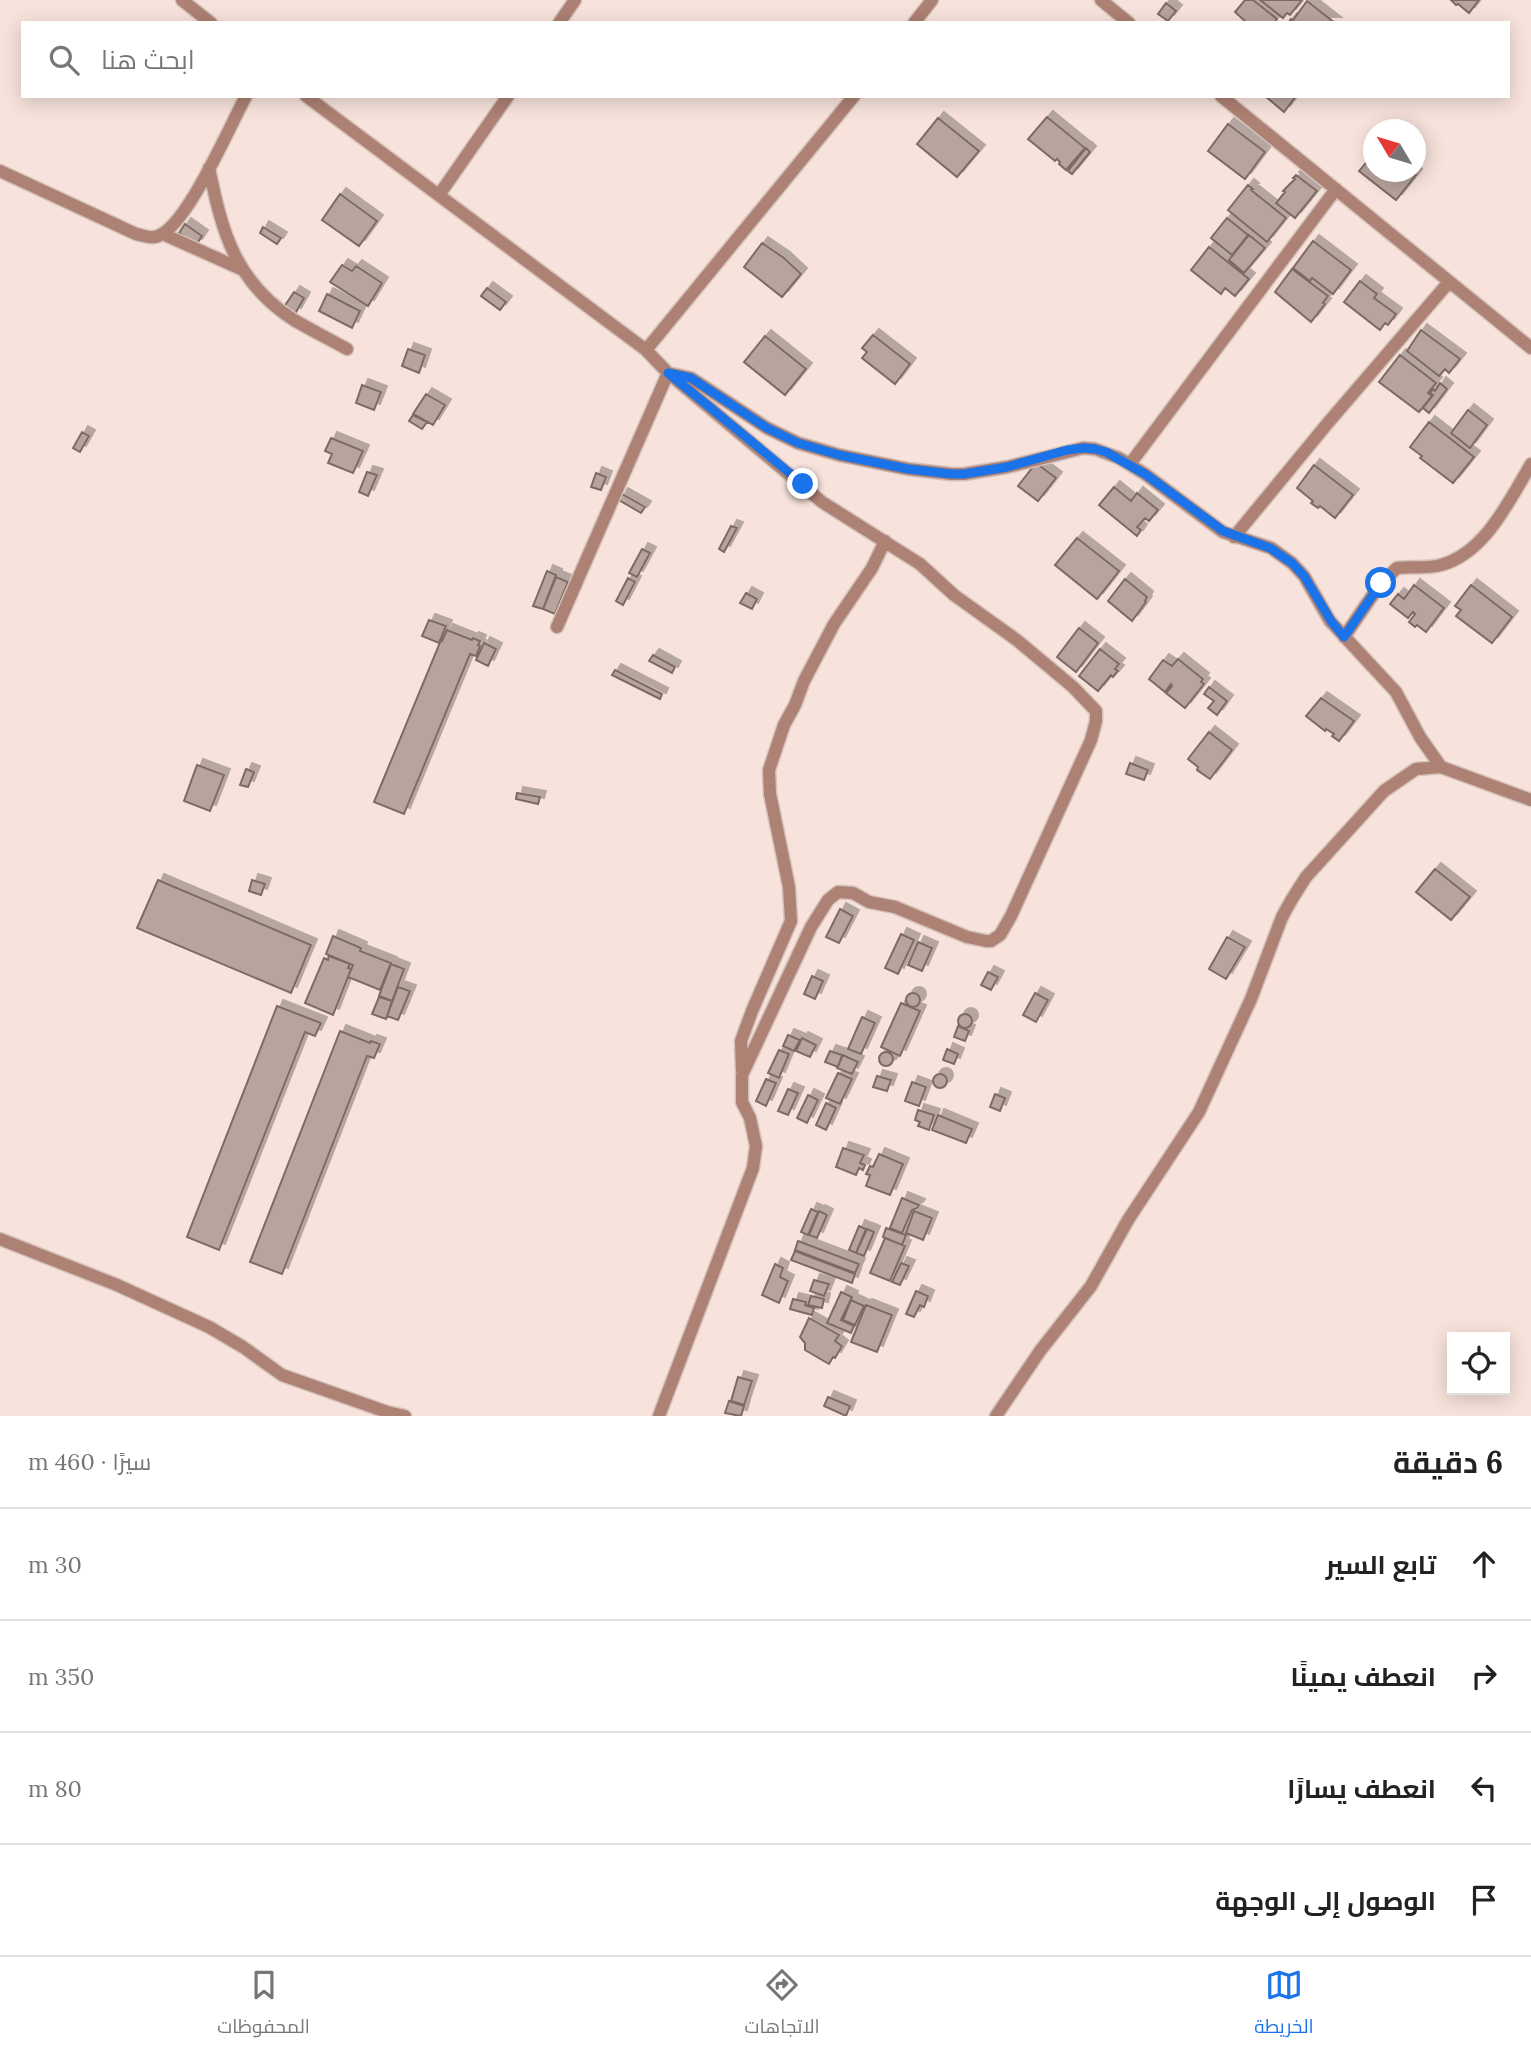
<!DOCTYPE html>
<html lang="ar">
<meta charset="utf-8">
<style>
body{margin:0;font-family:Lora,Cairo,serif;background:#f6f6f6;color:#222;direction:rtl}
.controls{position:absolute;right:21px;bottom:21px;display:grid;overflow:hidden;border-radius:0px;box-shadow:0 4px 18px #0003}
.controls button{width:63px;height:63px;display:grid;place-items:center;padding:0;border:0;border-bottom:2px solid #e0e0e0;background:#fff;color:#222;font:35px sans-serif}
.compass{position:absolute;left:1363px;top:119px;width:63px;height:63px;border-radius:50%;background:#fff;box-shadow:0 4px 18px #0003;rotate:308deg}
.stop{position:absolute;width:21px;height:21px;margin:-16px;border:5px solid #1a73e8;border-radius:50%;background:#fff}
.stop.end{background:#1a73e8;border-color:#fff;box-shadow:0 2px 7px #0008}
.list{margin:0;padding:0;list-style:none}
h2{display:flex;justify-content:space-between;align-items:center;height:91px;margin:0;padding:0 28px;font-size:30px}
h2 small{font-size:23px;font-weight:400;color:#767676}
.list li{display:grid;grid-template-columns:46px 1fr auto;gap:21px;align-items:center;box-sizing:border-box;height:112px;padding:0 28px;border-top:2px solid #e0e0e0}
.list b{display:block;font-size:26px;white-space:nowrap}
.list em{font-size:23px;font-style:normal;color:#767676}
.icon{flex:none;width:38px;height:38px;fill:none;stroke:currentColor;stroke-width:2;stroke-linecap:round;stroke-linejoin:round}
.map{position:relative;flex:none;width:1531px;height:1416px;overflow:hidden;direction:ltr}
.search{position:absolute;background:#fff;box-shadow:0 4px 18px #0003;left:21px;right:21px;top:21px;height:77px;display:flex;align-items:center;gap:18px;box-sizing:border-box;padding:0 24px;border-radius:0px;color:#767676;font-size:26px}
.sheet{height:539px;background:#fff}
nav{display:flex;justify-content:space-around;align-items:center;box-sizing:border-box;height:98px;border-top:2px solid #e0e0e0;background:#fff;font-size:19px;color:#767676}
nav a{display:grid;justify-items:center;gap:4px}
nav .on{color:#1a73e8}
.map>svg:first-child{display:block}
.building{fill:#b8a49d;stroke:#7e6b65;stroke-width:2;filter:url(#shadow)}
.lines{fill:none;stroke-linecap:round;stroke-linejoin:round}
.street-casing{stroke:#d4c1bb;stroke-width:15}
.street{stroke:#ad8173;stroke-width:12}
.route{stroke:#1a73e8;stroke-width:9}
</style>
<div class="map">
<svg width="1531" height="1416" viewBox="0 0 1531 1416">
<defs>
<filter id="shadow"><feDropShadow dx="6" dy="-6" stdDeviation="0" flood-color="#0004"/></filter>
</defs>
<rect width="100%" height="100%" fill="#f8e3dc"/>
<path class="building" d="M1245,0H1253L1277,19L1274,23H1247L1235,12Z
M1260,0H1302L1290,15L1287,13L1283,18Z
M1451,0H1479L1469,13L1458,4L1456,5Z
M1307,1L1335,23H1288L1291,19L1293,20Z
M1166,3L1176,11L1168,21L1158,14Z
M1265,96H1296L1284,112Z
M1047,117L1085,148L1066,170L1059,164L1060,162L1057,159L1055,161L1028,139Z
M938,118L979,151L957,177L917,144Z
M1228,124L1265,152L1245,179L1208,151Z
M1086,148L1090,152L1072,174L1068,171Z
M1370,158L1374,159V172H1412L1416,175L1396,200L1359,171Z
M1296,175L1317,191L1295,218L1276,203L1285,192L1283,191L1295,179L1293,178Z
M1248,185L1253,189L1251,190L1286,218L1267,242L1228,210Z
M340,194L377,221L359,246L322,220Z
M1227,218L1248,235L1232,255L1211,238Z
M185,224L202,236L196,245L179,233Z
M263,227L281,238L277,244L260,233Z
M1249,235L1265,248L1244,273L1229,260Z
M1313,241L1351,270L1333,294L1312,278L1310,281L1293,268Z
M762,243L784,258L801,274L782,297L744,267Z
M1209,247L1249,279L1235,296L1225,288L1221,294L1191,270Z
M342,265L352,271L356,266L382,283L368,306L330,282Z
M1292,269L1328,296L1323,303L1325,304L1311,322L1275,292Z
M1360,281L1377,294L1374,298L1396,314L1388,325L1385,323L1380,330L1344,302Z
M487,288L506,302L500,310L481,296Z
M294,292L304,298L295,314L284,307Z
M327,294L360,311L352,328L319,311Z
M1421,330L1460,359L1449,373L1445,369L1439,376L1407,351Z
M873,335L910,364L895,384L862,358L867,352L862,348Z
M765,336L806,369L785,395L744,362Z
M408,349L425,355L419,373L402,366Z
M1400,355L1436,383L1428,393L1432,396L1419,412L1379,382Z
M1440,383L1447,389L1429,413L1423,408L1433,395L1430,393L1433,389L1435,391Z
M362,385L381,392L374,410L356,403Z
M426,394L445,405L433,425L413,414Z
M1468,410L1487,425L1470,448L1451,433Z
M413,415L427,422L422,429L409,421Z
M1429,422L1474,457L1453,483L1420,458L1422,456L1410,447Z
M82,432L89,436L80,452L73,448Z
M331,438L363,451L353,473L328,463L332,454L325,451Z
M1036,463L1056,478L1038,501L1018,486Z
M1314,465L1353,495L1335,518L1320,506L1318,508L1311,503L1313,501L1297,488Z
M367,472L377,475L368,496L359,492Z
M596,473L606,477L601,490L591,487Z
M1114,487L1131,501L1137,493L1158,510L1149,521L1145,518L1137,527L1141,530L1137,536L1099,505Z
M622,494L645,507L641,513L619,500Z
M731,526L737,528L724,552L719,549Z
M1077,538L1119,571L1097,599L1055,565Z
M642,549L650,553L637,577L629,573Z
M547,571L556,575L543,609L533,606Z
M556,577L568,582L555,614L543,609Z
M628,578L635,582L623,605L616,601Z
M1125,579L1147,597L1145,601L1146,602L1132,621L1108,601Z
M1414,585L1444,608L1426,632L1417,625L1415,627L1409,622L1415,614L1413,612L1408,618L1390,604L1398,594L1404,599Z
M1471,585L1512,617L1492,643L1456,616L1461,610L1455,606Z
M746,593L757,599L752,609L740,603Z
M429,620L446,626L439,643L422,636Z
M1079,628L1098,643L1076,672L1057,657Z
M447,630L472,640L473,638L480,641L478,645L480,646L476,656L470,654L404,814L374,802L441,640L442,641Z
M484,643L496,649L488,666L476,660Z
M1100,649L1119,664L1115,669L1118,671L1113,677L1111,675L1098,691L1079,676Z
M653,655L675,667L672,673L649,661Z
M1178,659L1203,679L1201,682L1204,684L1185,708L1166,693L1172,686L1171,684L1165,692L1149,679L1163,660L1172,666Z
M615,670L662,694L660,699L612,675Z
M1209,687L1227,701L1217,715L1208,708L1214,701L1204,694Z
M1321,698L1354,721L1339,741L1332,736L1334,734L1326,729L1325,731L1306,716Z
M1209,732L1232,750L1210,779L1197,770L1198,767L1188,759Z
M1130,763L1148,770L1144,780L1126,774Z
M197,765L224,775L210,811L184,801Z
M246,769L254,772L248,787L240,785Z
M517,793L540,797L538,804L516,799Z
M1435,869L1470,897L1451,920L1416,892Z
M158,880L311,945L291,993L137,928Z
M252,880L265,884L261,895L249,891Z
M840,909L853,916L839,943L826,937Z
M901,934L914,940L898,974L885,968Z
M333,936L361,948L360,951L391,963L380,990L348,977L353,965L326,954Z
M1227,937L1245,947L1226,979L1209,969Z
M918,942L932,948L922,971L908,965Z
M329,956L350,964L348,968L351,969L333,1015L305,1003L324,958L328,960Z
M391,964L404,969L392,1001L379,996Z
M988,972L998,977L991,990L981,985Z
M812,976L823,981L815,999L804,994Z
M398,987L410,991L398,1020L387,1016Z
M906 1000a7 7 0 1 1 14 0a7 7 0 1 1-14 0Z
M1035,993L1048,1000L1036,1022L1023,1015Z
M379,997L392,1001L386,1019L372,1014Z
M901,1003L920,1011L900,1056L881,1047Z
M277,1006L321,1023L315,1036L305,1032L219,1250L187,1237Z
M958 1021a7 7 0 1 1 14 0a7 7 0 1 1-14 0Z
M862,1017L875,1023L861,1054L848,1049Z
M958,1026L969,1031L965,1041L954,1037Z
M340,1031L370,1043L371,1041L380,1044L374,1058L367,1056L282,1274L250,1262Z
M788,1035L800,1040L794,1051L783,1046Z
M802,1038L816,1045L810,1057L796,1051Z
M947,1049L958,1054L954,1064L943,1060Z
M779,1050L789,1054L779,1078L768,1073Z
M830,1051L842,1055L838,1067L825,1062Z
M879 1059a7 7 0 1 1 14 0a7 7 0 1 1-14 0Z
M843,1055L858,1062L852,1074L837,1068Z
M838,1073L852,1079L840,1104L826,1098Z
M933 1081a7 7 0 1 1 14 0a7 7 0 1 1-14 0Z
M877,1076L891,1080L887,1091L873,1087Z
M766,1079L776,1083L766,1106L756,1101Z
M912,1082L926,1087L919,1106L905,1101Z
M788,1089L798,1093L788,1115L778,1111Z
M995,1094L1005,1098L1000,1111L990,1107Z
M808,1095L818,1100L807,1123L797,1118Z
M826,1103L836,1108L826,1130L816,1125Z
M918,1110L934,1115L929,1130L918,1126L920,1122L915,1120Z
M938,1115L972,1129L966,1143L932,1130Z
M843,1148L864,1155L860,1163L865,1165L863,1170L859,1168L856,1175L836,1167Z
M879,1154L903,1164L890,1195L866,1186L870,1175L866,1174L870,1166L873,1167Z
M902,1198L919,1205L917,1208L912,1210L902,1233L890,1228Z
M811,1209L818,1212L808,1235L801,1232Z
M819,1211L827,1215L817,1238L809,1235Z
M914,1211L932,1218L923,1240L906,1233Z
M859,1226L866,1229L856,1253L849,1250Z
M886,1228L906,1235L902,1245L883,1237Z
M867,1229L874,1232L864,1256L856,1253Z
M885,1238L905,1246L890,1281L870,1273Z
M798,1241L859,1264L855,1273L795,1250Z
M795,1251L855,1274L852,1283L791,1260Z
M901,1263L909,1266L900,1285L892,1282Z
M775,1264L783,1268L780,1277L788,1281L779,1303L762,1295Z
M814,1280L829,1284L824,1296L810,1291Z
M916,1291L928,1296L924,1307L920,1305L914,1317L906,1314Z
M841,1292L852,1297L841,1320L854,1326L851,1333L827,1323Z
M811,1296L824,1299L822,1308L808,1305Z
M793,1299L806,1302L805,1305L814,1308L812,1315L790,1309Z
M851,1300L864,1306L855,1325L843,1320Z
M866,1305L892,1315L877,1352L851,1342Z
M809,1318L839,1335L835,1341L842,1346L835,1358L833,1357L829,1364L805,1350V1343L800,1337Z
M738,1377L752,1381L744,1405L731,1401Z
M828,1397L850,1406L846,1416L824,1406Z
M729,1401L744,1406L741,1416L725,1413Z"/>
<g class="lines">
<defs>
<path id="street" d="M182,0L211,23
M1101,0L1129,23
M559,23L575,0
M914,23L932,0
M306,96L646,350L668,373L822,502L920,564L954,595L1018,641L1073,687L1096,711V721L1091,740L1011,916L1000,935L991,941H986L967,937L895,907L869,902L853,893L838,892L828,900L811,927L742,1075V1102L750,1118L756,1146L753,1168L659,1416
M1221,96L1531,348
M209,168C222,232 235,282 294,320C311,330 329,339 347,349
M0,171L136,234C146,236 153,240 162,234C190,218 229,128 246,96
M439,195L508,96
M163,234L241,269
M646,350L854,96
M1130,464L1336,189
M1234,537L1327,424L1449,282
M557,627L668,373L691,378L767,428L798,443L839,455L908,469L951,474H964L1007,467L1083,448L1095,449L1119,458L1145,474L1223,532L1271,548L1292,563L1304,576L1330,621L1396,692L1420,737L1441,767
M1344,637L1381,583L1397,568C1411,566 1427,569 1441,565C1485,553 1509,501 1531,464
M742,1070L741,1041L752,1011L791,921L789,887L770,794L769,770L784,725L795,705L804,681L834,624L872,568L885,541
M0,1239L117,1285L209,1327L243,1347L282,1375L387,1412L405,1416
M996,1416L1040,1351L1091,1286L1128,1220L1199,1112L1251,999L1282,917L1292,899L1306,877L1384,791L1416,769L1441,767L1531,800"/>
</defs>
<use href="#street" class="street-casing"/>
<use href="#street" class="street"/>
</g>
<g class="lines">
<path class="route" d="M803,484L668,373L691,378L767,428L798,443L839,455L908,469L951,474H964L1007,467L1067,450L1083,448L1095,449L1106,452L1145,474L1223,531L1270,548L1292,563L1304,576L1331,621L1344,637L1381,583"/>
</g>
</svg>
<div class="controls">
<button><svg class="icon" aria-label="locate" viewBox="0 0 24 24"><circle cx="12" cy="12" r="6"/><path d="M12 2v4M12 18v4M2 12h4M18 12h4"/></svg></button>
</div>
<svg class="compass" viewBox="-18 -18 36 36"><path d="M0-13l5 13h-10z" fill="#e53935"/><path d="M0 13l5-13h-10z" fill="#767676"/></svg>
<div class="stop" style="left:1381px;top:583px"></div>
<div class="stop end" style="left:803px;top:484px"></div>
<div class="search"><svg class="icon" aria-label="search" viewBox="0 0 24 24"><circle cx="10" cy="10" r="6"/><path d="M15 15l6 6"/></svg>ابحث هنا</div>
</div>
<section class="sheet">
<h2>6 دقيقة<small>سيرًا · 460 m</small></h2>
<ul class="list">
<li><svg class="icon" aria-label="ahead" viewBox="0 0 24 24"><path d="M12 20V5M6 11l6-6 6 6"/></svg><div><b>تابع السير</b></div><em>30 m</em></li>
<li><svg class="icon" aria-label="right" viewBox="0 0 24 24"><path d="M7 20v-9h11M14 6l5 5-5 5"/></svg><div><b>انعطف يمينًا</b></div><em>350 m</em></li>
<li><svg class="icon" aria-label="left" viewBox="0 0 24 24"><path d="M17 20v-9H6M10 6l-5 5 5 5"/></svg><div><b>انعطف يسارًا</b></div><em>80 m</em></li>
<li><svg class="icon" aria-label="arrive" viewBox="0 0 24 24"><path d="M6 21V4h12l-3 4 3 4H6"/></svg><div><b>الوصول إلى الوجهة</b></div></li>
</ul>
</section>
<nav>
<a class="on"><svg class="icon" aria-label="map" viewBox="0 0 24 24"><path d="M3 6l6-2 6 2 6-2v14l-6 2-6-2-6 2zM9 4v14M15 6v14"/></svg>الخريطة</a>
<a><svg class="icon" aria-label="directions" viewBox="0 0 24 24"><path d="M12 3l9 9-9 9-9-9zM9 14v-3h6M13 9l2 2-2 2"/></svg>الاتجاهات</a>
<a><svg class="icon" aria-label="saved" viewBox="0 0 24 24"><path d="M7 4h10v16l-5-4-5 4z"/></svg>المحفوظات</a>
</nav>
